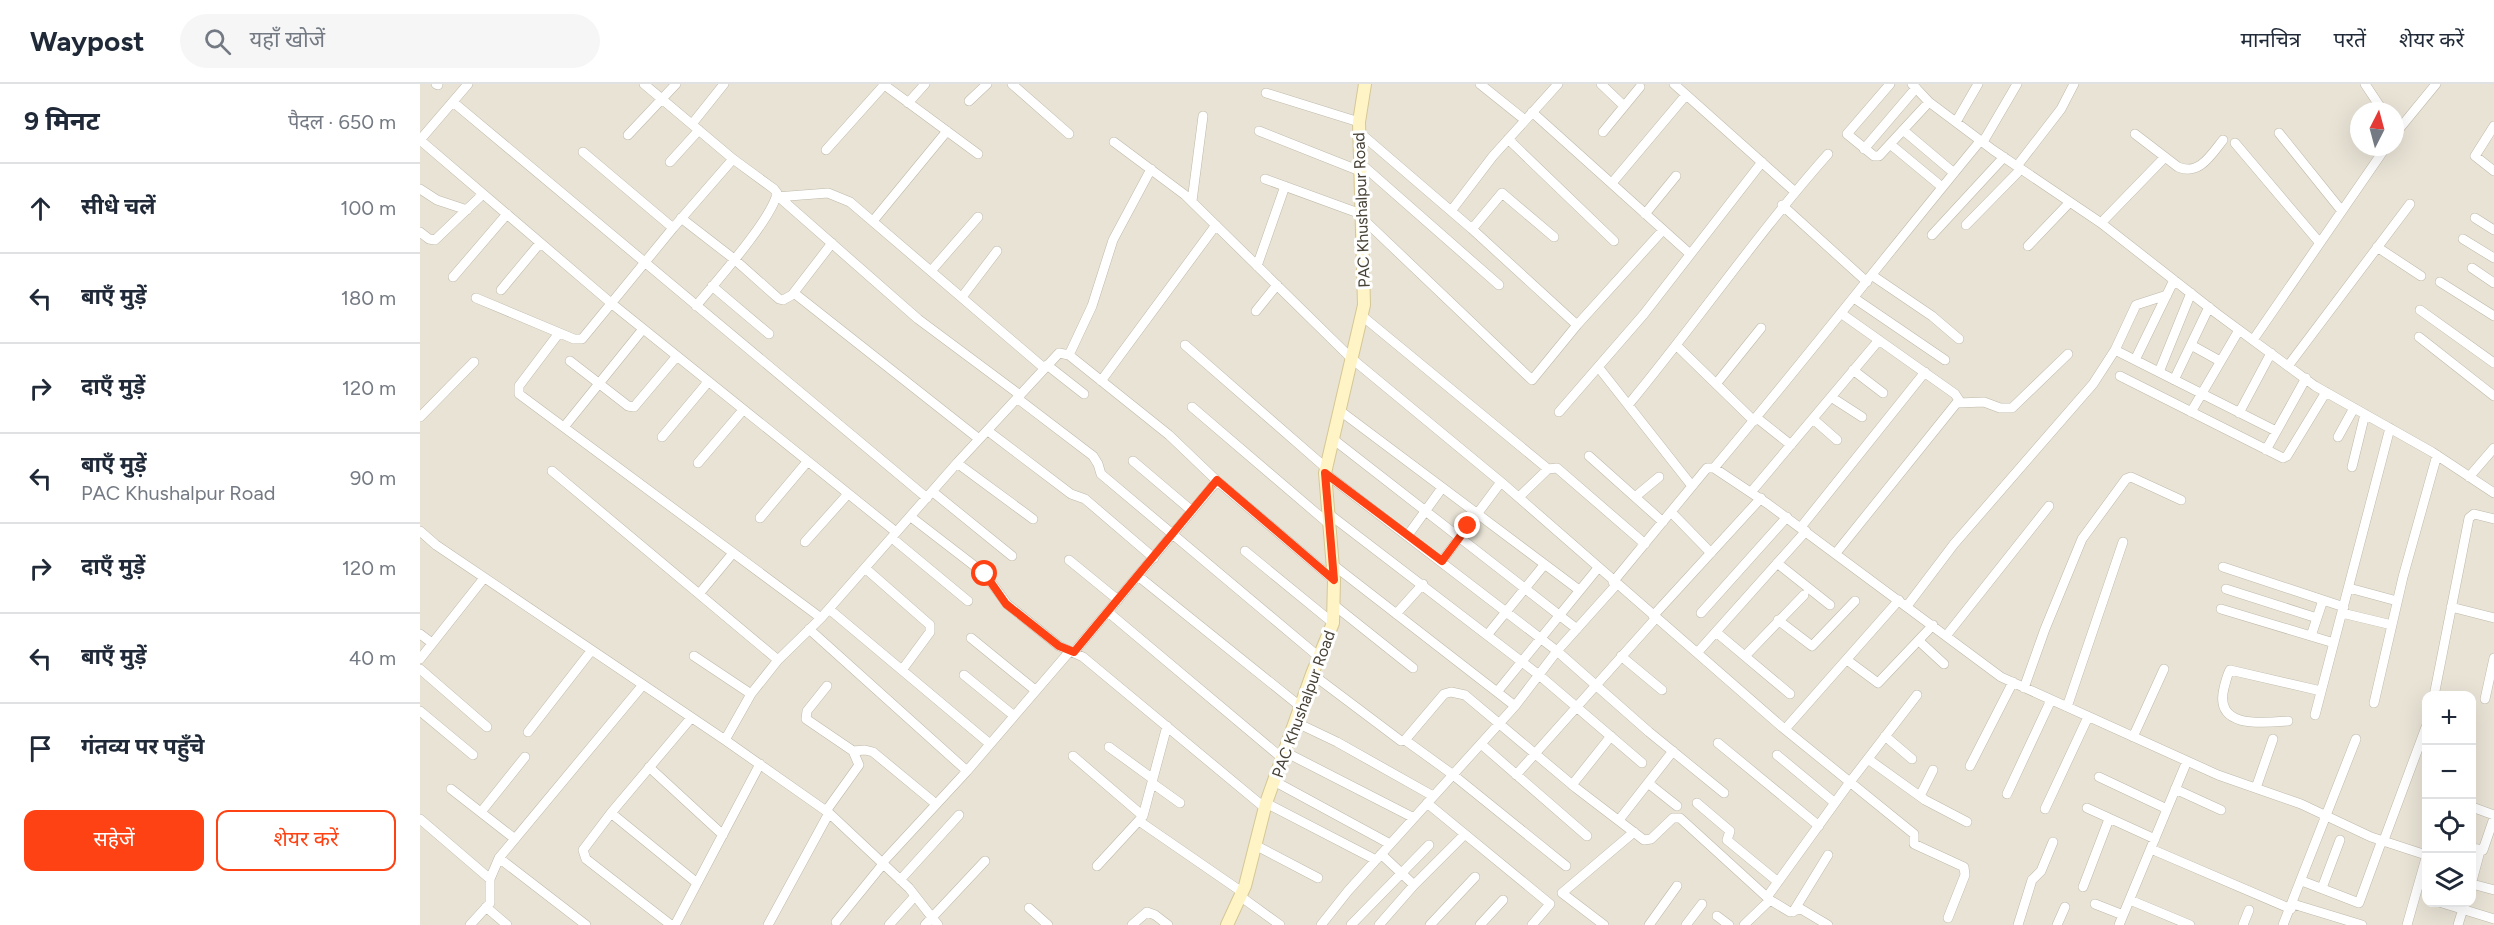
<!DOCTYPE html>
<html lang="hi">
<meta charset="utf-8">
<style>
body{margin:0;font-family:Figtree,"Noto Sans Devanagari",sans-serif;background:#f6f6f7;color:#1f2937}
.controls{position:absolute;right:18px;bottom:18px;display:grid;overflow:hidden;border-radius:12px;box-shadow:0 6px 24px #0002}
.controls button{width:54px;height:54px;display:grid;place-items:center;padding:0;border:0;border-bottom:2px solid #e0e1e3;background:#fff;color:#1f2937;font:30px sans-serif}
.compass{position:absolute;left:1930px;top:18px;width:54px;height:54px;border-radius:50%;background:#fff;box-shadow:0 6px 24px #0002;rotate:6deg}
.stop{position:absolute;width:18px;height:18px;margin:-14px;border:4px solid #fe4213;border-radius:50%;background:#fff}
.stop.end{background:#fe4213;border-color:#fff;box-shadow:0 2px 6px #0008}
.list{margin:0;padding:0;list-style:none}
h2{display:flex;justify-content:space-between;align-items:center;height:78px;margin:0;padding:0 24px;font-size:26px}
h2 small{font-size:20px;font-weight:400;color:#747a83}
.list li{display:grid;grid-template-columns:39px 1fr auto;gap:18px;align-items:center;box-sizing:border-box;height:90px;padding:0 24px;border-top:2px solid #e0e1e3}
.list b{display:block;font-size:22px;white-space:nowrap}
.list p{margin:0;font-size:20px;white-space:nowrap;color:#747a83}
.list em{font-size:20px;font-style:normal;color:#747a83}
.actions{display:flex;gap:12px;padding:18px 24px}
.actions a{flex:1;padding:14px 0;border:2px solid #fe4213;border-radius:12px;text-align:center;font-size:21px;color:#fe4213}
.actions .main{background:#fe4213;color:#fff}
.icon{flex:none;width:33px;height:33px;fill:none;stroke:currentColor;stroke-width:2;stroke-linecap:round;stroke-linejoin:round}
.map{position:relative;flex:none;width:2074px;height:841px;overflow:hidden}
header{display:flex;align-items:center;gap:36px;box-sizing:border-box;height:84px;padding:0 30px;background:#fff;border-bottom:2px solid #e0e1e3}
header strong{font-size:28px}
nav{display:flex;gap:33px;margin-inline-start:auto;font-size:21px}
.search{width:420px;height:54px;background:#f6f6f7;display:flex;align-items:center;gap:15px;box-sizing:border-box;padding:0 21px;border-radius:33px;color:#747a83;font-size:22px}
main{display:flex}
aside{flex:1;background:#fff}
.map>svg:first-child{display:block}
.residential{fill:#e8e3d5;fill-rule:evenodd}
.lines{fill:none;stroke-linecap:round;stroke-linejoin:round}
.minor-casing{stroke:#bfb9a9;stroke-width:10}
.secondary-casing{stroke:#d5c795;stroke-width:14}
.minor{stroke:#fff;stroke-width:9}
.secondary{stroke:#fff4c5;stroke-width:12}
.route{stroke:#fe4213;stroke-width:8}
.labels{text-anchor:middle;stroke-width:6;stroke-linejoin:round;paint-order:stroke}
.street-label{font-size:16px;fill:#474136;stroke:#fff}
</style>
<header>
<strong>Waypost</strong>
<div class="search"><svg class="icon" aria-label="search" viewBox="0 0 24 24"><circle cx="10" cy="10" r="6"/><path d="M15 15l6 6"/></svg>यहाँ खोजें</div>
<nav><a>मानचित्र</a><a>परतें</a><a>शेयर करें</a></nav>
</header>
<main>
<aside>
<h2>9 मिनट<small>पैदल · 650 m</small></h2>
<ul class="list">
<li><svg class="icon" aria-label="ahead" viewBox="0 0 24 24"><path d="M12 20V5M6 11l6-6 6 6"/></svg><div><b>सीधे चलें</b></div><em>100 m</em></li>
<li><svg class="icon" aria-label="left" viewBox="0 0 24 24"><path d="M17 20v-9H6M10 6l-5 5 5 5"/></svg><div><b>बाएँ मुड़ें</b></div><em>180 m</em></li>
<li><svg class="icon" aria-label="right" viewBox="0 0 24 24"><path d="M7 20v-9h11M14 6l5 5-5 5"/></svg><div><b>दाएँ मुड़ें</b></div><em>120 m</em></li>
<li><svg class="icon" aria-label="left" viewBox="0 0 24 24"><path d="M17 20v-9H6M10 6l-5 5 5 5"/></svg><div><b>बाएँ मुड़ें</b><p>PAC Khushalpur Road</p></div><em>90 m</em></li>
<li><svg class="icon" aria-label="right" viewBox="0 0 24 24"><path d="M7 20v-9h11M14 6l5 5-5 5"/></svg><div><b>दाएँ मुड़ें</b></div><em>120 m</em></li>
<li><svg class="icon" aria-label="left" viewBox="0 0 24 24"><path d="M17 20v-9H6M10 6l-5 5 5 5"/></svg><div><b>बाएँ मुड़ें</b></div><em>40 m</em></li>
<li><svg class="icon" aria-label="arrive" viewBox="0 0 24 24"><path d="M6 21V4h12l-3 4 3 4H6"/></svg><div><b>गंतव्य पर पहुँचे</b></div></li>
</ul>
<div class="actions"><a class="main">सहेजें</a><a>शेयर करें</a></div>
</aside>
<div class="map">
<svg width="2074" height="841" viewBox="0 0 2074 841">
<rect width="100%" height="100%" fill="#f4f0e7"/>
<path class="residential" d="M0,0H2074V841H0ZM1939,27H1975V63H1939ZM2006,612H2052V818H2006Z"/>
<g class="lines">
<defs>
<path id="minor" d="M16,0L18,1
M224,0L313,75L354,105L357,109C353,134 294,200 276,222
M463,0L558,70
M592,0L649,50
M1060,0L1105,36
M1181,0L1204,22
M1254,0L1374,107
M1470,0L1427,50L1454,72H1459L1509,18
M1492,0L1509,18L1573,66L1681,139L1796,229L1895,302L2012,368L2074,409
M1945,0L1963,27
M846,9L939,38
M549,17L567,0
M33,18L507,414
M488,19L505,0
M1112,28L1269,169
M1536,38L1558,0
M272,40L304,0
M2074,42L2055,72L2074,87
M1483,46L1534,89
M839,47L940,87
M939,48L1052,145L1157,241
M1183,48L1220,3
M1859,49L1921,126
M1715,50L1758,83C1779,92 1791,71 1803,56
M1975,50L2016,0
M208,51L256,0
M1088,55L1194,157
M0,56L191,219L476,448
M0,56L48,0
M694,58L765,111L931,274L1081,398L1362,643L1494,750V760L1544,783L1545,791L1528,834
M1563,58L1597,0
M1815,59L1899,158
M1470,60L1522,103
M1444,65L1496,4
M406,66L465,0
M163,68L253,144
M250,78L279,46
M940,79L1079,201
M1597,82L1641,25L1654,0
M845,95L941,130
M1192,99L1266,11
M0,105L17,116L47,126
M356,113L408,109L430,118L624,284
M359,113L498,235L600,311
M772,117L783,32
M1362,121L1447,198
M1031,127L1073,72L1138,0
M1225,130L1256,92
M941,133L1112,296L1157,241L1243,146
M261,134L314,175L359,215L363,216L372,211L412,159
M2055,134L2074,146
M453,137L527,47
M1681,139L1745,73
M1546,141L1601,85
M1052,145L1082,109L1134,153
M0,148L9,155L15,156L63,110
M1512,151L1584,73
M2043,155L2074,174
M1608,162L1650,118
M1957,163L2001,192
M837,182L865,102
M2052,184L2074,199
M511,187L558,133
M1453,192L1512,232L1539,255
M33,193L87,130
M2020,198L2074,232
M292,202L349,250
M81,206L120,159
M374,209L559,355
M542,213L577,167
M56,214L154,255H162L253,144L313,75
M1434,214L1525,276
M2000,226L2074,279
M836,227L857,201
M941,231L1128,385
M139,249L99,302V310L401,534
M1999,253L2074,312
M1833,256L1966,63
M765,261L906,384
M1771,261L1800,277
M1257,262L1334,337
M1695,266L1856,347
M649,271L672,222L693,156L731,85
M1715,276L1754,196
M150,277L208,322L214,323L257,272
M627,281L664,310
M1868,282L1990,120
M1179,284L1272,402
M1433,286L1463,309
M1739,288L1771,209
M1700,292L1863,374L1867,372L1906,308
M1754,296L1789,223
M681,297L796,141
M1296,300L1341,244
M1411,313L1442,333
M597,314L673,372L678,380L681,390L899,573
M1538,319L1564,318L1580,324H1592L1648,270
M1209,320C1277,238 1337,150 1408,70
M772,323L909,440
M919,326L1159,506
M1139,328L1224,230L1342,78
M1771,328L1819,246
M1819,329L1851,269
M0,333L54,278
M1337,334L1371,361
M1393,335L1417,356
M144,343L223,245
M568,347L651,410L665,415L734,474
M242,353L288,298
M1918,353L1934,324
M913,355L1157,545
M1846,366L1886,294
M1169,372L1243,438
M713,377L772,427
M278,379L323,326
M537,379L613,435
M1932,383L1945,330
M1294,384C1385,276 1471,165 1561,56
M132,387L358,576
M905,389L1137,567L1229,648L1304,709
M2049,393L2074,364
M1332,407L1459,256
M513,408L592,472
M1099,413L1128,385L1137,384L1225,460
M1215,413L1239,393
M1251,428L1291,469
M909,430L1119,591L1222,679
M491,433L565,490L587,520L639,562L663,573L845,724
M340,434L387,378
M1381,443L1505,288
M0,447L16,461L305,656L409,729L489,804L518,841
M988,451L1022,404
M472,454L548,517
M385,458L427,411
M825,467L913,539
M1416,469L1539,316L1535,310L1422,230
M649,476L698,516
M1022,477L1081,398
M1357,479L1410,521
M912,480L1095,622
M1803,483L1924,523
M445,484L510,541V548L482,586
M718,492L881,623
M1193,498L1287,384H1294L1348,420L1581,593L1798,691L1881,720L1951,753L2006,771
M1929,504L1977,517
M1806,505L1897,534
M279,510L313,469
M914,521L993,584
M1487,522L1534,460L1673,300L1695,266L1716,221L1747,211
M2031,523L2074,534
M409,525L570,660
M1801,525L1914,559
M688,528L862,674
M1281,529L1367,433
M1922,529L1972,541
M976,530L1003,500
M1233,532L1341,414
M1358,536L1392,562L1435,517
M389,545L547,687
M1296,548L1370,610
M0,550L12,559
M1068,550L1124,481
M1526,552L1629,422
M1891,552L1903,516
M551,554L615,606
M1499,557L1524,580
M654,568L797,397
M1277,569L1386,447
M274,572L331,610
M1201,572L1242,606
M1325,572L1384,511
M0,575L64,494
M1427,576L1458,599L1513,541
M0,585L67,643
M892,590L981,657L985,656L1024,610L1031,608L1045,611L1156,704L1224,756L1231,755L1253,734H1260L1350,816L1370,828L1381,825L1408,841
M544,591L593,631
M1604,604L1625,545L1662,455L1706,395L1711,393L1761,416
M1077,608L1178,484
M2014,612L2049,434L2054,430L2074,435
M2065,615L2074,574
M1954,619L1983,493L2017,371
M1647,623L1703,458
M0,627L53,671
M1895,631L1970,344
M1868,637C1842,639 1794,645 1804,604C1806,597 1807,591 1810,586L1901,607
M875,638L917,658L1013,712
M1366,644L1479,516
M108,648L171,567
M1465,652L1492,675
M1713,653L1744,585
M305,656L331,610L358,576L401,534L537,379L639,269L649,271L749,351L795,395L914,496
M985,656L1032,690L1146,782
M1298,659L1399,742
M1061,660L1167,752
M689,663L733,695
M433,667L445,666L453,668L516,720
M865,668L994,734
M1357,671L1415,719
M653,672L723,732
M1448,675L1505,716L1547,738
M1550,682L1593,598
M229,683L303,751
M1096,691L1236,534
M1679,693L1747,725
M854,697L970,760
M732,699L760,719
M1228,699L1257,722
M1152,701L1191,652
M1836,704L1853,655
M31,705L95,755
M1755,705L1801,726
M1587,710L1631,616
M1500,712L1513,686
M846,719L956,776
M1007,719L1130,820L1112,841
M1277,719L1310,747L1307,756L1358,798
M2052,723L2074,731
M1667,724L1735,755
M1625,725L1668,633
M406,727L439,681L433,667L386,635L387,627L407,602
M61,728L105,673
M191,729L277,799
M0,735L70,795
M1199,736L1253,667
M719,737L822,808
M1964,756L2006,643
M835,761L898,794
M2052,764L2063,766L2074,734
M1731,765L1871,825
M961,770L994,801
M79,774L166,841
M462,779L547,687L650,567
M677,782L723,732L747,642
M480,796L539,731
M1882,797L1939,819L1962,756
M2052,797L2060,767
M2052,800L2074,806
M1663,803L1689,735
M1902,804L1920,756
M820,812L860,841
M1347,813L1430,698L1497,611
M1710,816L1770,841
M2019,818L2074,835
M1675,820L1703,831
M1873,820L1942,841
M66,823L87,841
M609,824L628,841
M1373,828L1408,771
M1297,832L1309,841
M416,838L463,780
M50,841L70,819V795L79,774L222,602
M251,841L166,775L163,766L191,729L271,634
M255,841L340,680
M348,841L409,729
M469,841L495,812
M505,841L565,777
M712,841L727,828L735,831L748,841
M901,841L928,807L1095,622L1137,567L1197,500
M931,841L1009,761
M959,841L994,801L1044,751
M1010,841L1055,793
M1060,841L1083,816
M1184,841L1142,809L1214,748
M1229,841L1257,802
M1266,841L1282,820
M1324,841L1350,816
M1598,841L1612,796L1621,787L1633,758
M1637,841L1645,823
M1699,841L1767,677
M1823,841L1829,826
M1863,841L1936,655
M1987,841L2006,774
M2038,841L2045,818"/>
<path id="secondary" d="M807,841L825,802L846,719L892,590L913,539L914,496L905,389L944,221L939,38L945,0"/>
</defs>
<use href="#minor" class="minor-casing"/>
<use href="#secondary" class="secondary-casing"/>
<use href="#minor" class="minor"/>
<use href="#secondary" class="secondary"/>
</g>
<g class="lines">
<path class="route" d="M565,490L586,520L639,562L654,568L797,396L914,496L905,389L1022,477L1048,442"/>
</g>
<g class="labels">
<g class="street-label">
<text transform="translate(941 126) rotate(-92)" y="6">PAC Khushalpur Road</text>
<text transform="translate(883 620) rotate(-70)" y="6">PAC Khushalpur Road</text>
</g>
</g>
</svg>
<div class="controls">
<button>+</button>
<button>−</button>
<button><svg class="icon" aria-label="locate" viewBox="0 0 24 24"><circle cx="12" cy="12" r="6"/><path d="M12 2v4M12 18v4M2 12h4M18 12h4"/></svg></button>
<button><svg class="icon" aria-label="layers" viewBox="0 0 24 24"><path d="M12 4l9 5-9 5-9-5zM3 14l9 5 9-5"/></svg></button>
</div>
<svg class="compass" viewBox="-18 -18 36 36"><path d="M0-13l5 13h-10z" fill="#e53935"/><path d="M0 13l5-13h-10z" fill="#747a83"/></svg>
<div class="stop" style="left:565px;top:490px"></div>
<div class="stop end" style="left:1048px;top:442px"></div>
</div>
</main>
